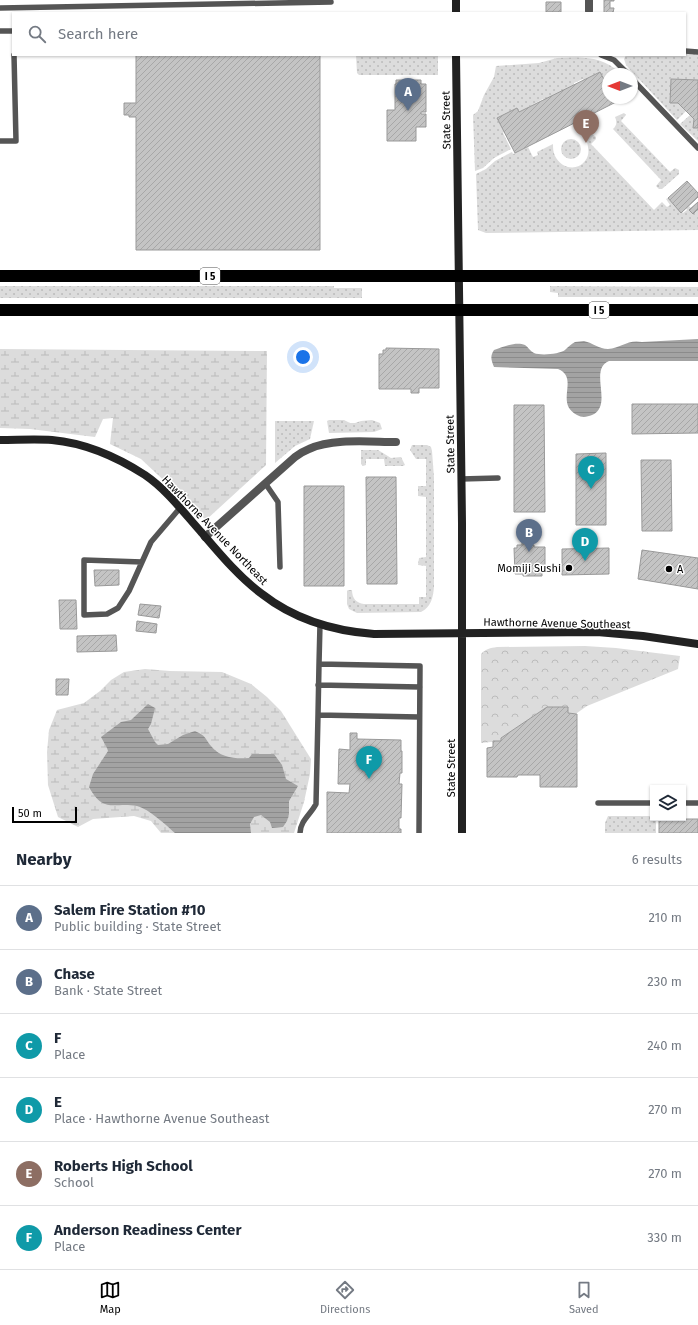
<!DOCTYPE html>
<meta charset="utf-8">
<style>
body{margin:0;font-family:"Fira Sans",sans-serif;background:#f2f2f3;color:#1f2937}
.controls{position:absolute;right:12px;bottom:12px;display:grid;overflow:hidden;border-radius:0px;box-shadow:0 1px 3px #0004}
.controls button{width:36px;height:36px;display:grid;place-items:center;padding:0;border:0;border-bottom:1px solid #e0e1e3;background:#fff;color:#1f2937;font:20px sans-serif}
.compass{position:absolute;left:602px;top:68px;width:36px;height:36px;border-radius:50%;background:#fff;box-shadow:0 1px 3px #0004;rotate:270deg}
.scale{position:absolute;left:12px;bottom:10px;width:65px;box-sizing:border-box;padding-left:4px;border:2px solid #000;border-top:0;font-size:11px;line-height:14px;white-space:nowrap;color:#000;-webkit-text-stroke:3px #fff;paint-order:stroke}
.you{position:absolute;left:303px;top:357px;width:14px;height:14px;margin:-10px;border:3px solid #fff;border-radius:50%;background:#1a73e8;box-shadow:0 0 0 6px #1a73e833}
.badge{display:grid;place-items:center;width:26px;height:26px;border-radius:50%;background:#000;color:#fff;font-size:13px;font-weight:700}
.pin{position:absolute;translate:-50% -33px;filter:drop-shadow(0 1px 2px #0008)}
.pin::after{content:'';position:absolute;top:21px;width:14px;height:12px;background:inherit;clip-path:polygon(0 0,100% 0,50% 100%)}
.list{margin:0;padding:0;list-style:none}
h2{display:flex;justify-content:space-between;align-items:center;height:52px;margin:0;padding:0 16px;font-size:17px}
h2 small{font-size:13px;font-weight:400;color:#747a83}
.list li{display:grid;grid-template-columns:26px 1fr auto;gap:12px;align-items:center;box-sizing:border-box;height:64px;padding:0 16px;border-top:1px solid #e0e1e3}
.list b{display:block;font-size:15px;white-space:nowrap}
.list p{margin:0;font-size:13px;white-space:nowrap;color:#747a83}
.list em{font-size:13px;font-style:normal;color:#747a83}
.icon{flex:none;width:22px;height:22px;fill:none;stroke:currentColor;stroke-width:2;stroke-linecap:round;stroke-linejoin:round}
.map{position:relative;flex:none;width:698px;height:833px;overflow:hidden}
.search{position:absolute;background:#fff;box-shadow:0 1px 3px #0004;left:12px;right:12px;top:12px;height:44px;display:flex;align-items:center;gap:10px;box-sizing:border-box;padding:0 14px;border-radius:0px;color:#747a83;font-size:15px}
.sheet{height:436px;background:#fff}
nav{display:flex;justify-content:space-around;align-items:center;box-sizing:border-box;height:56px;border-top:1px solid #e0e1e3;background:#fff;font-size:11px;color:#747a83}
nav a{display:grid;justify-items:center;gap:2px}
nav .on{color:#000}
.map>svg:first-child{display:block}
.grass{fill:url(#grass-dots)}
.forest{fill:url(#forest-crowns)}
.wetland{fill:url(#wetland-marsh)}
.water{fill:url(#water-rules)}
.building{fill:url(#building-hatch);stroke:#999}
.lines{fill:none;stroke-linecap:round;stroke-linejoin:round}
.service{stroke:#555;stroke-width:5.5}
.minor{stroke:#555;stroke-width:8}
.secondary{stroke:#222;stroke-width:8}
.motorway{stroke:#000;stroke-width:12}
.poi-dot{fill:#000;stroke:#fff;stroke-width:1.5}
.labels{text-anchor:middle;stroke-width:3;stroke-linejoin:round;paint-order:stroke}
.shield{fill:#fff;stroke:#4c4c4c;stroke-width:1}
.shield-label{font-size:10px;font-weight:bold;fill:#000}
.street-label{font-size:11px;fill:#000;stroke:#fff}
.poi-label{font-size:11px;fill:#000;stroke:#fff;text-anchor:end}
</style>
<div class="map">
<svg width="698" height="833" viewBox="0 0 698 833">
<defs>
<pattern id="grass-dots" width="8" height="8" patternUnits="userSpaceOnUse"><rect width="8" height="8" fill="#dcdcdc"/><path d="M2 2h.1M6 6h.1" fill="none" stroke="#bbb" stroke-width="1.8" stroke-linecap="round"/></pattern>
<pattern id="forest-crowns" width="20" height="18" patternUnits="userSpaceOnUse"><rect width="20" height="18" fill="#dcdcdc"/><path d="M2 6a3 3 0 1 1 6 0M12 15a3 3 0 1 1 6 0" fill="none" stroke="#bbb"/></pattern>
<pattern id="wetland-marsh" width="20" height="14" patternUnits="userSpaceOnUse"><rect width="20" height="14" fill="#dcdcdc"/><path d="M1 5h8M5 5V1M11 12h8M15 12V8" fill="none" stroke="#bbb"/></pattern>
<pattern id="water-rules" width="6" height="5" patternUnits="userSpaceOnUse"><rect width="6" height="5" fill="#a3a3a3"/><path d="M0 2.5h6" fill="none" stroke="#8b8b8b"/></pattern>
<pattern id="building-hatch" width="6" height="6" patternUnits="userSpaceOnUse"><rect width="6" height="6" fill="#c4c4c4"/><path d="M-1 1l2-2M0 6l6-6M5 7l2-2" fill="none" stroke="#a7a7a7"/></pattern>
</defs>
<rect width="100%" height="100%" fill="#fff"/>
<path class="grass" d="M685,54H698V80L671,79L670,103H678L686,111L677,120L626,65L624,59L626,55H685Z
M356,55H438V75H359L357,73Z
M557,58C582,57 602,55 621,74H608V87L600,72L583,80V79L574,83V85L544,100L543,99L519,112L517,108L497,118L504,132L503,133L511,149L494,158L483,168L475,171L473,115L478,111L484,95L494,77L496,66L539,63Z
M624,113L626,115L621,121L670,172L675,168L679,170V174L662,189H659L656,186L661,180L613,129C617,125 617,122 615,117Z
M690,115L694,119L693,128H698V141L680,124Z
M588,134H592L596,137V139L591,144L654,210L662,202L667,207L670,205L666,199L668,198L683,213L687,210L686,208L689,206L691,208L698,209V230L486,233L478,230L476,174L486,169L495,161L512,152L513,154L528,147L533,157L538,155L537,152L553,144C553,148 553,152 555,156C561,168 576,172 585,161C593,151 584,142 588,134Z
M561 149a10 10 0 1 1 20 0a10 10 0 1 1-20 0Z
M0,286H334V288H362V298H0Z
M550,286L698,287V297H558V293L550,292Z
M329,420H344L350,423H355L361,421L372,420L380,423L382,429L374,432L329,433L327,421Z
M275,421H314L310,439L295,446L275,463Z
M412,445H427L431,447L432,451L434,478V587C433,598 431,607 421,612L357,613L349,609L347,604V591L348,590H352C352,598 356,603 364,604H419V597H426V566L418,565L419,558L426,557V497L418,496V486H426V459H416L410,450Z
M361,450H378L391,458L401,457L405,465L403,466H385L384,459H366V465L363,466L361,464Z
M608,816H653V818H656V833H605V823Z"/>
<path class="forest" d="M585,646L616,648L680,656L678,669L587,706L577,713H568L547,707L501,738V741L481,743V654C486,649 490,648 497,647Z"/>
<path class="wetland" d="M0,349L267,351L266,465L206,520L141,459L110,444L113,418L103,419L95,437L30,429L0,428Z
M145,669L170,671L222,672L251,684L267,697L281,711L311,759L310,774L304,802L294,833H161L151,821L134,816L93,819L78,827L58,817L48,785L47,752L49,730L57,710L84,703L100,691L111,680L124,672Z"/>
<path class="water" d="M698,339V361H609C588,370 614,405 592,415C587,417 582,418 577,415C554,403 580,378 558,369L494,367C491,360 490,356 494,350C503,347 516,341 525,345C528,347 530,351 534,353C541,356 560,354 565,350C568,347 571,344 575,342C578,342 581,341 584,341C593,343 599,349 608,349C621,348 628,339 642,342Z
M148,704L155,708L151,724L148,729L155,742L158,745L168,744L183,735L195,731C206,736 204,737 211,746C220,758 236,759 249,758L252,754H274L282,765L286,779L298,786L289,801V814L287,821L283,827L272,828L270,822L261,815L254,817L250,824L251,833H175C166,825 149,809 137,806C113,802 104,814 89,787L93,774L108,751L107,748L101,737L121,722L131,720Z"/>
<path class="building" d="M604,0H614V1H610V8H614L613,13H604Z
M546,2H561V12H546Z
M136,55H320V250H136V117H129V115H124V103H136Z
M600,72L608,87V98H613L616,102L515,153L497,118L517,108L519,112Z
M671,79L698,80V128H693L694,119L678,103H670Z
M396,80H421V84H426V112H421V114H426V127H416V141H387V110H395V84H396Z
M687,181L698,193V197L681,213L668,198Z
M698,202V209L693,214L689,210Z
M386,348L439,349V388H419V393H411V389H379V354H383V350H386Z
M632,404H698V433L632,434Z
M514,405H544L545,512H514Z
M606,453V525H576V454Z
M641,460H671L672,531H642Z
M366,477H396L397,584H367Z
M304,486H344V586H304Z
M522,530H532V545H534V547H545V566H542V576H523V574H515L514,548H517V545H522Z
M609,548V574L562,575V549Z
M642,550L698,558V589L638,579Z
M94,570H119V585L95,586Z
M59,600H76L77,629H60Z
M140,604L161,606L159,618L138,615Z
M137,621L157,624L156,633L136,631Z
M116,635L117,651L77,652V636Z
M56,679H69L68,695H56Z
M547,707H568V713L577,714V787H540V775H518L517,777H487V748L493,747V741H501V738Z
M350,733H357V739L401,740V751H402V773H400L399,784H402L401,818H399V829H401V833H327V792L349,793L350,784H338L339,749L350,750Z
M659,819H698V833H659Z"/>
<g class="lines">
<path class="service" d="M0,8L331,2
M0,31H13
M685,51L698,52
M601,55L614,60L628,74
M632,79L698,148
M0,141H16L14,55
M461,479L498,478
M265,483L278,502L280,567
M142,562L84,560V615L107,614L118,608L129,591L151,542L180,508
M320,624L319,664L420,666L419,833
M319,664L318,715L419,717
M318,685L420,687
M598,803H653
M683,803H698
M300,833C300,821 311,814 316,804L318,715"/>
<path class="minor" d="M589,11V0
M205,537L295,457C299,454 304,451 309,449C333,438 370,442 396,442"/>
<path class="secondary" d="M456,0V13
M456,55L462,523V833
M0,440C17,440 35,439 52,440C85,443 117,457 145,475C167,490 184,513 202,533C220,554 239,577 262,594C294,619 334,631 374,634L597,632L643,636L698,644"/>
<path class="motorway" d="M0,276H698
M0,310H698"/>
</g>
<g class="poi-dot">
<circle cx="569" cy="568" r="4"/>
<circle cx="669" cy="569" r="4"/>
</g>
<g class="labels">
<g class="shield">
<rect x="200" y="268" width="20" height="16" rx="3"/>
<rect x="589" y="302" width="20" height="16" rx="3"/>
</g>
<g class="shield-label">
<text x="210" y="280">I 5</text>
<text x="599" y="314">I 5</text>
</g>
<g class="street-label">
<text transform="translate(446 120) rotate(-91)" y="4">State Street</text>
<text transform="translate(450 444) rotate(-91)" y="4">State Street</text>
<text transform="translate(215 530) rotate(46)" y="4">Hawthorne Avenue Northeast</text>
<text transform="translate(557 623) rotate(1)" y="4">Hawthorne Avenue Southeast</text>
<text transform="translate(451 768) rotate(-90)" y="4">State Street</text>
</g>
<g class="poi-label">
<text x="561" y="572">Momiji Sushi</text>
<text x="677" y="573" text-anchor="start">A</text>
</g>
</g>
</svg>
<div class="controls">
<button><svg class="icon" aria-label="layers" viewBox="0 0 24 24"><path d="M12 4l9 5-9 5-9-5zM3 14l9 5 9-5"/></svg></button>
</div>
<svg class="compass" viewBox="-18 -18 36 36"><path d="M0-13l5 13h-10z" fill="#e53935"/><path d="M0 13l5-13h-10z" fill="#747a83"/></svg>
<div class="scale">50 m</div>
<div class="you"></div>
<div class="pin badge" style="left:408px;top:111px;background:#5c6f8a">A</div>
<div class="pin badge" style="left:529px;top:552px;background:#5c6f8a">B</div>
<div class="pin badge" style="left:591px;top:489px;background:#0f9aa8">C</div>
<div class="pin badge" style="left:585px;top:561px;background:#0f9aa8">D</div>
<div class="pin badge" style="left:586px;top:143px;background:#8d6e63">E</div>
<div class="pin badge" style="left:369px;top:779px;background:#0f9aa8">F</div>
<div class="search"><svg class="icon" aria-label="search" viewBox="0 0 24 24"><circle cx="10" cy="10" r="6"/><path d="M15 15l6 6"/></svg>Search here</div>
</div>
<section class="sheet">
<h2>Nearby<small>6 results</small></h2>
<ul class="list">
<li><span class="badge" style="background:#5c6f8a">A</span><div><b>Salem Fire Station #10</b><p>Public building · State Street</p></div><em>210 m</em></li>
<li><span class="badge" style="background:#5c6f8a">B</span><div><b>Chase</b><p>Bank · State Street</p></div><em>230 m</em></li>
<li><span class="badge" style="background:#0f9aa8">C</span><div><b>F</b><p>Place</p></div><em>240 m</em></li>
<li><span class="badge" style="background:#0f9aa8">D</span><div><b>E</b><p>Place · Hawthorne Avenue Southeast</p></div><em>270 m</em></li>
<li><span class="badge" style="background:#8d6e63">E</span><div><b>Roberts High School</b><p>School</p></div><em>270 m</em></li>
<li><span class="badge" style="background:#0f9aa8">F</span><div><b>Anderson Readiness Center</b><p>Place</p></div><em>330 m</em></li>
</ul>
</section>
<nav>
<a class="on"><svg class="icon" aria-label="map" viewBox="0 0 24 24"><path d="M3 6l6-2 6 2 6-2v14l-6 2-6-2-6 2zM9 4v14M15 6v14"/></svg>Map</a>
<a><svg class="icon" aria-label="directions" viewBox="0 0 24 24"><path d="M12 3l9 9-9 9-9-9zM9 14v-3h6M13 9l2 2-2 2"/></svg>Directions</a>
<a><svg class="icon" aria-label="saved" viewBox="0 0 24 24"><path d="M7 4h10v16l-5-4-5 4z"/></svg>Saved</a>
</nav>
